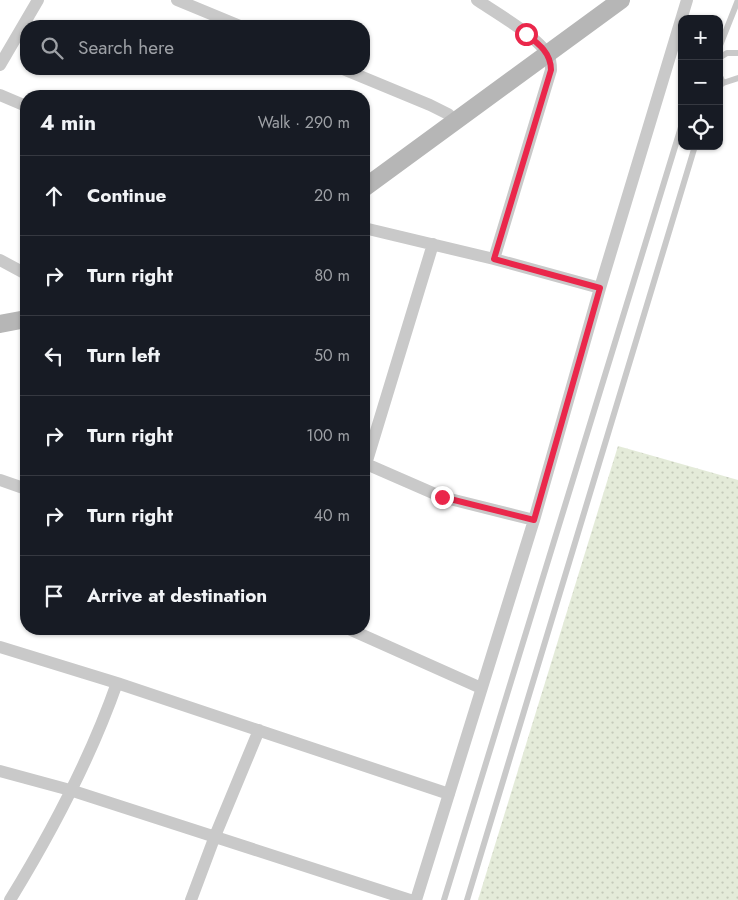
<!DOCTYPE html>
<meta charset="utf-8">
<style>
body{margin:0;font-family:Jost,sans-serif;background:#242831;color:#f1f3f6}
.controls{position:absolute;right:15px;top:15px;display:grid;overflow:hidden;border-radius:10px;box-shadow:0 1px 4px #0004}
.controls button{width:45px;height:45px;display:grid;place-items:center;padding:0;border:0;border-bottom:1px solid #363941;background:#171b24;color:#f1f3f6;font:25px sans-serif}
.stop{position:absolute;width:15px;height:15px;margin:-11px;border:4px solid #ea274b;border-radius:50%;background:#fff}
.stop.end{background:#ea274b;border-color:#fff;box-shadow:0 1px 5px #0008}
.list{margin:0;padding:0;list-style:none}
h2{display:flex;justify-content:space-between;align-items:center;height:65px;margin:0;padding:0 20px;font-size:21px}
h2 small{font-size:16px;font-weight:400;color:#9ea1a6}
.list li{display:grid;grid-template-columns:32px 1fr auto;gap:15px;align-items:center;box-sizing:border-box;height:80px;padding:0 20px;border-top:1px solid #363941}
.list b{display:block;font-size:19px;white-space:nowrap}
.list em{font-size:16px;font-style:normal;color:#9ea1a6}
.icon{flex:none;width:28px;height:28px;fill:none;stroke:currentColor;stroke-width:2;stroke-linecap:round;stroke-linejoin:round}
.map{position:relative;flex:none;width:738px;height:900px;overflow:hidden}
.search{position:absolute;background:#171b24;box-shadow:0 1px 4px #0004;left:20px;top:20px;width:350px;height:55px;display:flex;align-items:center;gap:12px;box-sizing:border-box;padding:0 18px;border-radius:20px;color:#9ea1a6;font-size:19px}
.panel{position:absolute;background:#171b24;box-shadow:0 1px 4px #0004;left:20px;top:90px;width:350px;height:545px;border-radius:20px}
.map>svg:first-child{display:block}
.grass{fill:url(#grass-dots)}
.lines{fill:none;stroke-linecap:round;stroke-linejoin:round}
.lane{stroke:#c9c9c9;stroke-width:6}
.street{stroke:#c9c9c9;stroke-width:12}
.secondary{stroke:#b6b6b6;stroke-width:18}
.route{stroke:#ea274b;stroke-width:6}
</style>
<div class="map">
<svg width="738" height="900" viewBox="0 0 738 900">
<defs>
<pattern id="grass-dots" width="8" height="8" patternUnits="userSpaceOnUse" patternTransform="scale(1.25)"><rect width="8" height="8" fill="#e4ebd9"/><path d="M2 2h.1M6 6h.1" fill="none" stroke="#c4caba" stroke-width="1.8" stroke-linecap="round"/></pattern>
</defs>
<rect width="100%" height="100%" fill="#fff"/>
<path class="grass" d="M618,446L738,480V900H478Z"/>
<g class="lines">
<path class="lane" d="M719,48L738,0
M719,58L727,53H738
M719,74L723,83
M719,86L723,83L738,78
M444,900L682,124
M467,900L695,146"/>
<path class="street" d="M177,0L240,26
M477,0C495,12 538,37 548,55C551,60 551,65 551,70L494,259
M0,65L38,0
M343,69L430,105L448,114L455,121
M0,95L26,106
M364,228L494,259L600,288
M0,260L26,274
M364,463L442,497L534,520
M366,464L433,244
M0,480L26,489
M349,629L481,688
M0,647L117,683L449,794
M0,771L70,790L410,900
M10,900C51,833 91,757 117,683
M191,900L215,836L259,730
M416,900L534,520L600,288L687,0"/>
<path class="secondary" d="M364,188L621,0
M0,324L26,319"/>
</g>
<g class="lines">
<path class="route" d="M442,497L534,520L600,288L494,259L551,70C551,53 539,44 526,34"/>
</g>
</svg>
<div class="controls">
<button>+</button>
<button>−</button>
<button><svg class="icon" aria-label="locate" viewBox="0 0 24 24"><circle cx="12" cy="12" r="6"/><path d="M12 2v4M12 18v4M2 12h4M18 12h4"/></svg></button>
</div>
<div class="stop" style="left:526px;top:34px"></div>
<div class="stop end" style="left:442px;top:497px"></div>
<div class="search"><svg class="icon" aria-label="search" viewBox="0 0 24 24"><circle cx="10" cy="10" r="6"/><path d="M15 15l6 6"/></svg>Search here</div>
<section class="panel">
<h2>4 min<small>Walk · 290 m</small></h2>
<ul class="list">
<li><svg class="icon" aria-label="ahead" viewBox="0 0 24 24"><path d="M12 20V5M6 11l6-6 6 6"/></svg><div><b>Continue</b></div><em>20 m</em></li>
<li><svg class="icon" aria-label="right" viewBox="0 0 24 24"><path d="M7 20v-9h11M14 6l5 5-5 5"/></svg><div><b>Turn right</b></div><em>80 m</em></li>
<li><svg class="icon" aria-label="left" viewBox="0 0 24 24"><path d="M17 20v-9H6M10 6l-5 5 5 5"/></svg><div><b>Turn left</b></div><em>50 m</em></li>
<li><svg class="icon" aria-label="right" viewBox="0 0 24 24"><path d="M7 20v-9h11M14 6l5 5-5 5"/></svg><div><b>Turn right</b></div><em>100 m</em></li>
<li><svg class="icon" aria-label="right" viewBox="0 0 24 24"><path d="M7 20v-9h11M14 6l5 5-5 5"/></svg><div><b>Turn right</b></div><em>40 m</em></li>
<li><svg class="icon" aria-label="arrive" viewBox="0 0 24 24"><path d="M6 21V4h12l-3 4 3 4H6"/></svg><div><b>Arrive at destination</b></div></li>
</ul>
</section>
</div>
